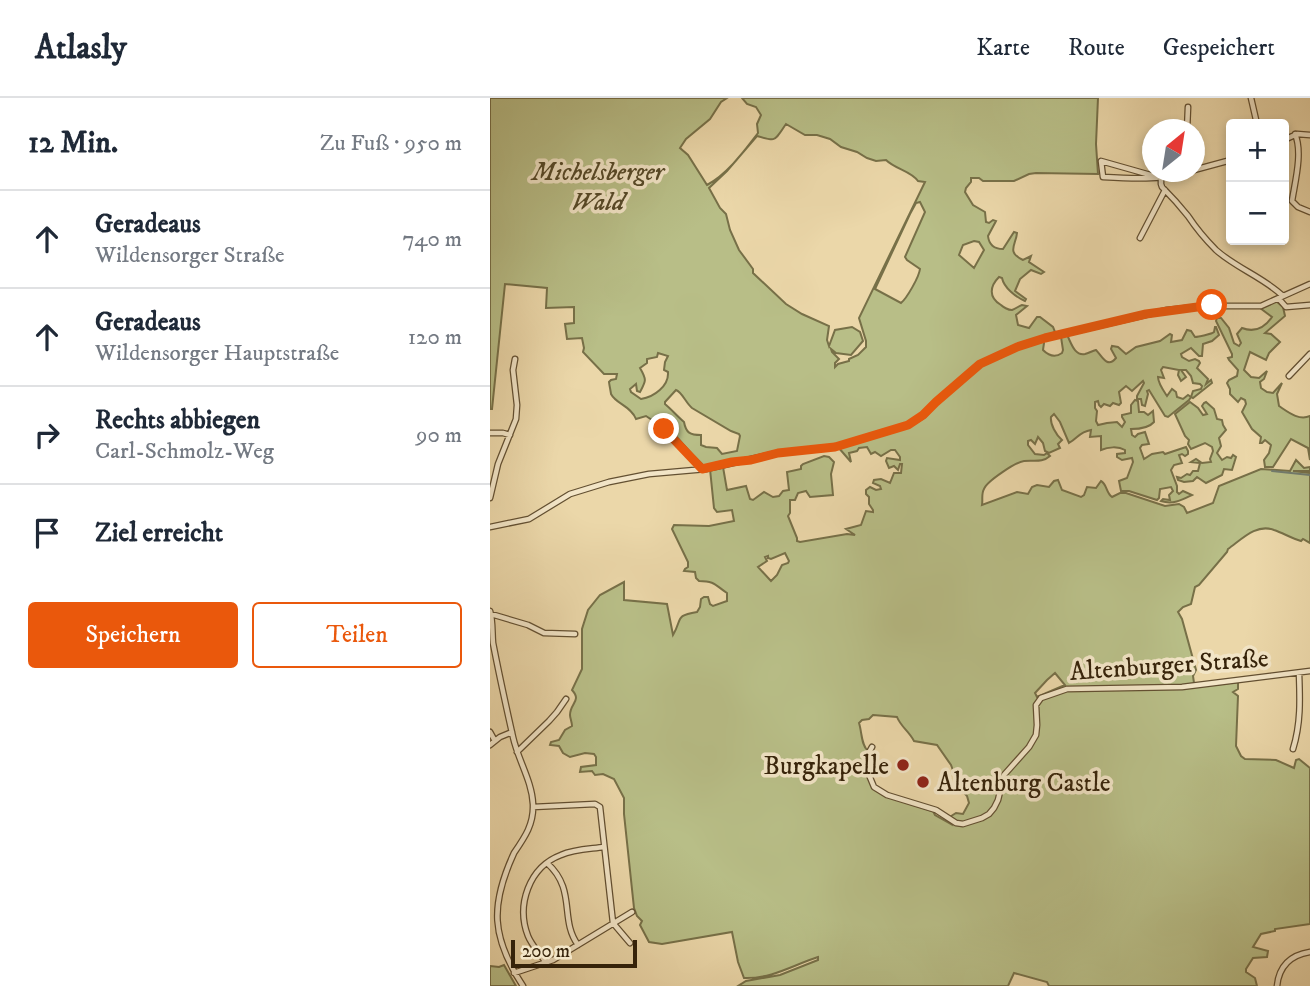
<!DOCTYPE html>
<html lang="de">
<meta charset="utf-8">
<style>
body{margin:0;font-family:"IM FELL DW Pica",serif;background:#f2f2f3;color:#1f2937}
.controls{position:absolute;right:21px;top:21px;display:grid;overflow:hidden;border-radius:7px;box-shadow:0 4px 10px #0003}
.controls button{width:63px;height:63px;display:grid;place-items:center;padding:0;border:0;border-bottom:2px solid #e0e1e3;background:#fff;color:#1f2937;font:35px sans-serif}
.compass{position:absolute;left:652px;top:21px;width:63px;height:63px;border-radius:50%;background:#fff;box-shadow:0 4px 10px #0003;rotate:30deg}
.scale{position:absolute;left:21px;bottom:18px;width:126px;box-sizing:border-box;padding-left:7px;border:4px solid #36230a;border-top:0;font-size:19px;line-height:24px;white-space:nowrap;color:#36230a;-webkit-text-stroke:5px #f2e5c7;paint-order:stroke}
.stop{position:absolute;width:21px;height:21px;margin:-16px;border:5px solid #ea580c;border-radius:50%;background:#fff}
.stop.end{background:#ea580c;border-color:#fff;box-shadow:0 2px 7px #0008}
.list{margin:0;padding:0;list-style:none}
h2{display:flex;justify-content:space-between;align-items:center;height:91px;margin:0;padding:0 28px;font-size:30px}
h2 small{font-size:23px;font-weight:400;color:#747a83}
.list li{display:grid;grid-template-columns:46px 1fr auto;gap:21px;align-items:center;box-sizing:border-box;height:98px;padding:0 28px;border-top:2px solid #e0e1e3}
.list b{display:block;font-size:26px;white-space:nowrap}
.list p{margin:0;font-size:23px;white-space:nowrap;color:#747a83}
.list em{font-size:23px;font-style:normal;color:#747a83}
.actions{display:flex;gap:14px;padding:21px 28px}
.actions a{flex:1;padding:16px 0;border:2px solid #ea580c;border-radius:7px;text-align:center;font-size:24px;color:#ea580c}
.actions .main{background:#ea580c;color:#fff}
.icon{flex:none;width:38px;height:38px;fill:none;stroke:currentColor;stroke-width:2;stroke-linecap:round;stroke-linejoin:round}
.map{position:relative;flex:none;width:820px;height:888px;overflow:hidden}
header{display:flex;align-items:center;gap:42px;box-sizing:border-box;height:98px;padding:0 35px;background:#fff;border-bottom:2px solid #e0e1e3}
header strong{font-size:33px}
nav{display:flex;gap:38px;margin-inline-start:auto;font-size:24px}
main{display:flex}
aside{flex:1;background:#fff}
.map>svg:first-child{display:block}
.green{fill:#b8be87;stroke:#777048;stroke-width:2;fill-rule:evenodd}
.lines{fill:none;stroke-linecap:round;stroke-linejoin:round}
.stream{stroke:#727c6e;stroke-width:2}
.minor-casing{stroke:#635032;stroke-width:7}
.minor{stroke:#f2e5c7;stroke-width:4.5}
.route{stroke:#ea580c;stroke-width:9}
.poi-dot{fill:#8f2418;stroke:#f2e5c7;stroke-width:2.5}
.labels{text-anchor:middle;stroke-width:7;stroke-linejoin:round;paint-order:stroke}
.park-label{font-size:26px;font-style:italic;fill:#564a29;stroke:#f2e5c7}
.street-label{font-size:26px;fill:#36230a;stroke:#f2e5c7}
.poi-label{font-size:26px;fill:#36230a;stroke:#f2e5c7;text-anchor:end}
</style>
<header>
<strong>Atlasly</strong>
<nav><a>Karte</a><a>Route</a><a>Gespeichert</a></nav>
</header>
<main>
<aside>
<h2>12 Min.<small>Zu Fuß · 950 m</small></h2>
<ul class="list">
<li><svg class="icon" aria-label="ahead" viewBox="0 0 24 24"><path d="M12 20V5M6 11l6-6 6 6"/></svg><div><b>Geradeaus</b><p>Wildensorger Straße</p></div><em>740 m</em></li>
<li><svg class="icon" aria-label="ahead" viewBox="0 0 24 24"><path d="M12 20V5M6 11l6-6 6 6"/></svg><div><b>Geradeaus</b><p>Wildensorger Hauptstraße</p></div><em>120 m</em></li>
<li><svg class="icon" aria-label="right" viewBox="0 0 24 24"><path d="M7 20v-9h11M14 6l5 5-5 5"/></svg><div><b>Rechts abbiegen</b><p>Carl-Schmolz-Weg</p></div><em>90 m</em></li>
<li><svg class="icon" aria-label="arrive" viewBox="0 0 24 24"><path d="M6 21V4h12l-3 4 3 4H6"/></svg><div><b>Ziel erreicht</b></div></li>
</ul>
<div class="actions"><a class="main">Speichern</a><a>Teilen</a></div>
</aside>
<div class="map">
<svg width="820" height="888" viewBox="0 0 820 888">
<rect width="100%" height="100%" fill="#ebd7a9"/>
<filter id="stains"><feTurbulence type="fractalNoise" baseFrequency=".00286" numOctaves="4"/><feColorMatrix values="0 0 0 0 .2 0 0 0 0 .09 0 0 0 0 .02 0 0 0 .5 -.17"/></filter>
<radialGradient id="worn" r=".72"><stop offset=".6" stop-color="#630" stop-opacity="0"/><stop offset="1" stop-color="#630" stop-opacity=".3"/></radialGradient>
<path class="green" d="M0,0H237L231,4L220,21L196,41L190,50L198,57L217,87C238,76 254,53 268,35L267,26L271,17L266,9L257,6L252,0H608L606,46L608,76L546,75L539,76L524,83H493L489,80H481V84L476,90L475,94L483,107L495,114L496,124L499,125L503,122L506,123L498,138C499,147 504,151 513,151L524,134L527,135C526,147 516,154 533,162L541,158L539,164L554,174L551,176L541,172L530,181L525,193L536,201L535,203C526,199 514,190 512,180L509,179C500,188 498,199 511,207C513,209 518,212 522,212C525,211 529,208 532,207L537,208L526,217L528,227L539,230L547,219H550L563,229L565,234L552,239L554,245L553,252C558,257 565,260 572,255L573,252L571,239L577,237C581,244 584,258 595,256C599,255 602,253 606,252C612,258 617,271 626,260L621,251L622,248L628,249L636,256L646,249L670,243L680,236L682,237L681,244L692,242L697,232L701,233L705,239C708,239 722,236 724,234L725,229H726L729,237L722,243L713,246L712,258H709L701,250L691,256L692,259L699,263L705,261L709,263L710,265L707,270L718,281L716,286L721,282L722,285L703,300L701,299L699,302L678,319L675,318L659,292L657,293L658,296L655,308L652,307L651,301H647V298L654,285L653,283L642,293L636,288L629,294L631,305L629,307L623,305L620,308L614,306L611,309L609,307L608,303L605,304V310L607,313L606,323L608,327L617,325L627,324L632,329L635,324L632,319V317L641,315V307L645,302L648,303L649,314H654L658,317L663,313L664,324C659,330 649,331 641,331L642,337L645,339L648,336L655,334L659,346L652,347L650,350L654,361L662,356L673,354L675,356L696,349L698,353V356L695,358L692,356L689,357L692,365L684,367L681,372L687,388V394L689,396L693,393L702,397C692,402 683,407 671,403L673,401L680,402L679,397L683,393L681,389L670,391L669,400L667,402L639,393H631L629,383L637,380L643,364L642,360L632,362L627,359V356L635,355V352C628,348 618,349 611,352V338L600,339L601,332C589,334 588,340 579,345L570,324L564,316L561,319C560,326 566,337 572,342L568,346L570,350L559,355L555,353L553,345L548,339L545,346L541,342L538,343V347L545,356L554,357L557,355L560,358C552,365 545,362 534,363C526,364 497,383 494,391C491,396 493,402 492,407L527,394L538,396L542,389L547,387L559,389L564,383L568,382L572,392L591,399L594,397L597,389L606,390L611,383C617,386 616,395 622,399L630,395H636L675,408L689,406L694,409L697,415L723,405L729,388L771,371L800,373L806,362L814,370L820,369V373H803L820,375V445L813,441L811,443C801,440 793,435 784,432C766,425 751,442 738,451L737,454L709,487L705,489L701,506L693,509L688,514L692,521L706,572L703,578L704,585L724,587L748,584V591L743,594L748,598L746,648L751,658L755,661L786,662L804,670L806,662L809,661L820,670V826L785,831V833L771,836L763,849L778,853L777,859L763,860L756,871V874L765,880L767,888H559L557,884L524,875L518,888H248L256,883L290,877L328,862V859C303,867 282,881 254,880L248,864L242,834L172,846L159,844L150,827L152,823L147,818L144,810L134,716V700L124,681L113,676L105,677L102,673L90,674L91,669L106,667V659L104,656L95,655L80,659L73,655L69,648L60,647L61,644L69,642L75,632L82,628C82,624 80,620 80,617C80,605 92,603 82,592L92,571V531L98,512L110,497L134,484V502L177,506L183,537C193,520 184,518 207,514L210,509L211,501L214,499H218L220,506L223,508L237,503V495C225,487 225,483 209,483L206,480L205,474L194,473L195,471L198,469V464L182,431L184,427L219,428L244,423L242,412L227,414L224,410L220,371L233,369L237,392L256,388L260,401L263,402L274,394L283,399L289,398L293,393L299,392L297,374L311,371V368L313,366L334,358L339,359L344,364L341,376L343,397L320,399L316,393L308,395L305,402H300V415L298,418L307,440V443L310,444L357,436L365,437L356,431L371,427L376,413L383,414V412L379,406V399L376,396V392L380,389L386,392L391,391L390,388L383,385L384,382L391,381L400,385L404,375H411L412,366H410L408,372L404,368L399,370L396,363L397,360L410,362V359L405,352H401L391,358L385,354L381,356L377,349L369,350L367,353L359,355L361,364L348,349L339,352L296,351L263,360L245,362L215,369L167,321L162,322L156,318L146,321C141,308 126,306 121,296C121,295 119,285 119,284L121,282L126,281L127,276H114L93,254L94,250L92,240L77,241L75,226L84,225V209L56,210L57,190L15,186L2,311H0ZM296,26L315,37H327L340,41L351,49L367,54L377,60L386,63L396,62C405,71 421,73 428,83L435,84L369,220L376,243V249L368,257L359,261V263L348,266L345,269V265L349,261L342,254L341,251L346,255L361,257L373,243L370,234L362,229L345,232L339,248L337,242L339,228L312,216L296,206L263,175V171L249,152L240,132L236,116L230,110L219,90L237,73L267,38C287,44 284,43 296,26ZM430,104L435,114L415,159L417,162L430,171C429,179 417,200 411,205L385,191L420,116L426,105ZM484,143L489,144L494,152L484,170L469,157L473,147ZM168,255L178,258L175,264L174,272L178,274C179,288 164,299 151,301L141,294L140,291L146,286L147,293L150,294C156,283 157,282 150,270L157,265V261L167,259ZM673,269L689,272L688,277L691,283L696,279L691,272H696L701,278L703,285L710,286L712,288L711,291L703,293L701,299L698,297L693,301L687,299L686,294L682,291L677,298C673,292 668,285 668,279L674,280L671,272ZM186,292C192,294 196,305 202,310L241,333L249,336L250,338L247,353L232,356L227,350L216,349L211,347V337C200,337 196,335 194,324C187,318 182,312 175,306V304ZM295,455L299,463L298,465L292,467L287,477L281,483L268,469L277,463L275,459L278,458V460L281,461ZM565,575L575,587L547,599L545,595L557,582ZM383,617L407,619C411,629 419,633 424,643L447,647L461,667L469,689L477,698L479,705L473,716L466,715L458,720L461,726L445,717L443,713C430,709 391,699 384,690C377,681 378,667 372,657L373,655L377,656L378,653C371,647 372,634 369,625L372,622L379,621Z
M786,203L793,209L795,218L775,235L781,236L790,244L779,255L776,262L760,254L754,272L761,279L769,280L777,273L774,281L770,284L771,290L777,294L783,295L792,285L787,296L789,308C798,314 809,323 820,318V362L818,350L801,341L783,369H775L774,362L779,355L781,347L775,342L772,345H770L771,339L762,331L752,314L756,306L755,302L751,300L748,304L740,296V291L737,285L739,282L747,278L748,272L739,262L738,260L742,259V256L726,223L727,220H731L739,230L744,245L749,248L751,245L747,236L752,230C765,235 775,229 782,219L770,210Z
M700,304L708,310L713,317L717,316L712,308L714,305L716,304L724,311L727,321L732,322L733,327L736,332L729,340L731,348L727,355L732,362L737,359L741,360L743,357L746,359L742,372L734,371L732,377L716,385L707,379L703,383L694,384L688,382L687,379L691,380L697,376L700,377L703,373H708L710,365L701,364L706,361L712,365L721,364L720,361L723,353L722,349L715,345L701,351L698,346L699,342L695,338L685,316Z
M14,867L26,888H0V868L9,869Z"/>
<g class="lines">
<path class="stream" d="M782,373L820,377"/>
<defs>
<path id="minor" d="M761,0L767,26
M697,32L698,9
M805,36C813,54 805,84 802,103L808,109L820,114
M794,42L807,36L820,37
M704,72L741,62
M671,80V86L672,89C681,98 690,108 698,118C706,130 715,141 726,152C746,170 773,179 793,198
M671,80L611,63L613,79C646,81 666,82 699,74
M650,140L675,92
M789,201L796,209L820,207
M799,278L820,256
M166,323L187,343L212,371
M0,335H13L20,337
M0,400L8,366L26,321L27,307L23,272L25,261
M0,429L39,421L80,396L119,384L159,376L216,371L288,355L345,349L418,327L434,317L446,304L490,266L527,249L555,240L677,212L717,208H771L820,186
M0,513C3,523 2,534 3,545C9,576 16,608 23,639C28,662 42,683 43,706C44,726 35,739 24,755C0,807 1,839 33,888
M1,516L38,527L54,535L85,536
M0,634L5,643
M0,647L10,639L22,634
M382,649L377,658V664L379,677L384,689L397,697L446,712L466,725L473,726L492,720L499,716L504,710L508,702L514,677L539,649L546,637L547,627L546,607L551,600L577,591L692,589L820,573
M803,651C811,625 810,601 809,575
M27,654L59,623L67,614L76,601
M43,709L105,706L110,709L123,825L140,845
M57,765C87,792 69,821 88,847
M56,865C50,855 42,848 38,838C26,807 39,769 71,757C84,751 100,751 114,749
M24,875L63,862L142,814
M787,888C789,868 801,857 820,854"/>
</defs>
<use href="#minor" class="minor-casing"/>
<use href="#minor" class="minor"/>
</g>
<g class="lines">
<path class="route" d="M174,331L212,371L242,364L261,362L288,355L345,349L418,327L433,317L446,304L490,266L527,249L555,240L656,216L722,207"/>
</g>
<g class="poi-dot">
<circle cx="413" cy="667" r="7"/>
<circle cx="433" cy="684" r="7"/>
</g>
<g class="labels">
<g class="park-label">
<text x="108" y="82">Michelsberger<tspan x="108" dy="30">Wald</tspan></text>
</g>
<g class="street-label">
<text transform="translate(679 566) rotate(-4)" y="9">Altenburger Straße</text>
</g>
<g class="poi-label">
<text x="399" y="676">Burgkapelle</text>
<text x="447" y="693" text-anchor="start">Altenburg Castle</text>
</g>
</g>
<rect width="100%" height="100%" filter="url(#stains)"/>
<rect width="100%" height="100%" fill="url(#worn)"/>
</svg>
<div class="controls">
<button>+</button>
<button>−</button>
</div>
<svg class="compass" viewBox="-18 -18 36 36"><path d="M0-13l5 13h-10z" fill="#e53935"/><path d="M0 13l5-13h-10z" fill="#747a83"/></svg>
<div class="scale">200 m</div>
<div class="stop" style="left:722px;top:207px"></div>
<div class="stop end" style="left:174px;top:331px"></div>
</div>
</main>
